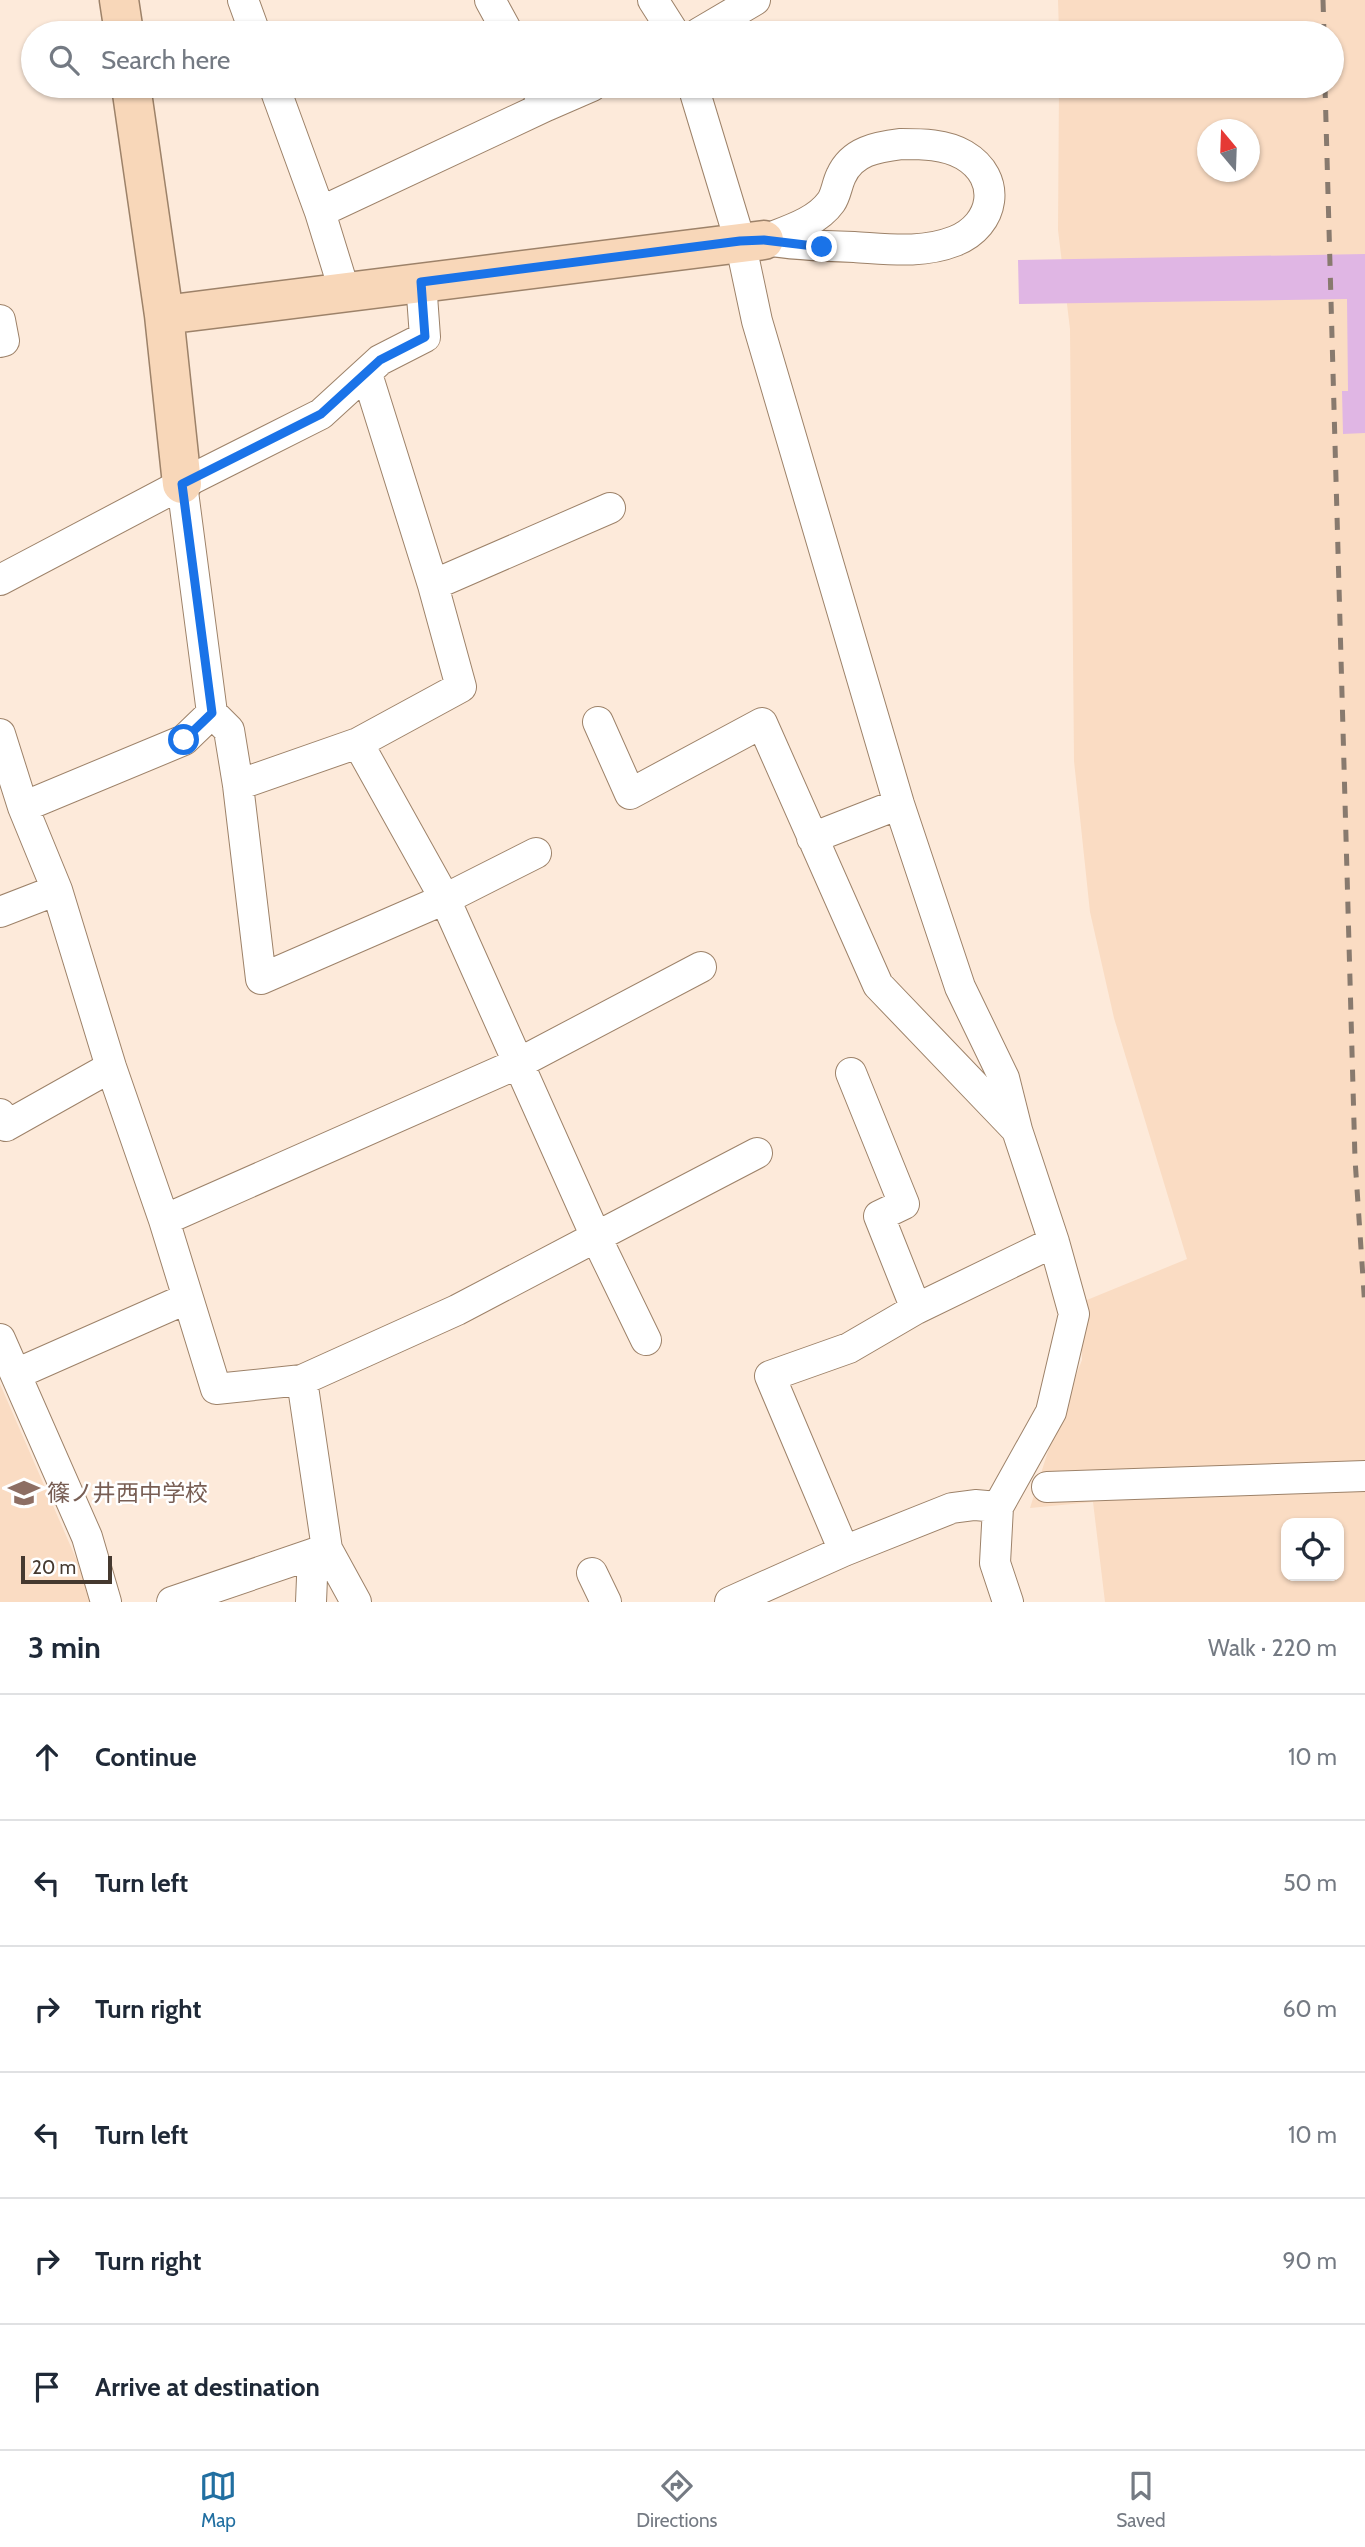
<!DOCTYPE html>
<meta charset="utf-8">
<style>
body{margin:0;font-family:Cabin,"Noto Sans JP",sans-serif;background:#f2f2f3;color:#1f2937}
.controls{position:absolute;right:21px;bottom:21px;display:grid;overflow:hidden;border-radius:14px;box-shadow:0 2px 5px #0004}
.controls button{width:63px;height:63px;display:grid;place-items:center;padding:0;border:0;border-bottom:2px solid #e0e1e3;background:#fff;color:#1f2937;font:35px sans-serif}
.compass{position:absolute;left:1197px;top:119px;width:63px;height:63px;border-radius:50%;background:#fff;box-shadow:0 2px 5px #0004;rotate:341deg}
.scale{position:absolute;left:21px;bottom:18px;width:91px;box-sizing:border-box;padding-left:7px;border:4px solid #45392f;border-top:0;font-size:19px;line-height:24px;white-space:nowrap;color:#45392f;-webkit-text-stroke:5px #fff;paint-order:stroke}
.stop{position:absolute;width:21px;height:21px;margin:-16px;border:5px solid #1a73e8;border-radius:50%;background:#fff}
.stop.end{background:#1a73e8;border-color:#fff;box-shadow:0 2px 7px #0008}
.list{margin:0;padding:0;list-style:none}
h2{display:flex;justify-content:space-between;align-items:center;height:91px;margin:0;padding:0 28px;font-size:30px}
h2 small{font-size:23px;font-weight:400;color:#747a83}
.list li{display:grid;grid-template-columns:46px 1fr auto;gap:21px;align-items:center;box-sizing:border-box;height:126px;padding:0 28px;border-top:2px solid #e0e1e3}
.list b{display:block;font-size:26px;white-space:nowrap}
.list em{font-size:23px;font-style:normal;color:#747a83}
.icon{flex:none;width:38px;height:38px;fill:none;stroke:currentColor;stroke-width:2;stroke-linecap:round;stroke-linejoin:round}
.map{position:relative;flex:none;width:1365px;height:1602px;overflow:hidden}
.search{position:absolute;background:#fff;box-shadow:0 2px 5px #0004;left:21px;right:21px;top:21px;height:77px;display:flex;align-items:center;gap:18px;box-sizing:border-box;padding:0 24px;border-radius:38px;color:#747a83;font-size:26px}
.sheet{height:847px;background:#fff}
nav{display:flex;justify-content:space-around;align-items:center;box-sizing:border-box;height:98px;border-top:2px solid #e0e1e3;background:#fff;font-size:19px;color:#747a83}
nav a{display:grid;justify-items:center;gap:4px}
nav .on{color:#216fa1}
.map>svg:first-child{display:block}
.built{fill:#fadcc3;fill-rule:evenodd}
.building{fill:#e0b6e4}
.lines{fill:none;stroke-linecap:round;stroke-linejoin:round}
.street-casing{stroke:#9d8269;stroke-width:32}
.secondary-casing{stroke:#9d8269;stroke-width:41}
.street{stroke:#fff;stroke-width:30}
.secondary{stroke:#f8d7b9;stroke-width:38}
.rail{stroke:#887a6e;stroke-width:5;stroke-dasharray:12 12;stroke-linecap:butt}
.route{stroke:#1a73e8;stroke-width:9}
.labels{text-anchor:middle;stroke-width:5;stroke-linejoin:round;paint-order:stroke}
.education-label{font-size:23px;fill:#785e54;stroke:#fff;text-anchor:start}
</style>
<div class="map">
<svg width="1365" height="1602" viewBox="0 0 1365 1602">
<rect width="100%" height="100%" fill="#fdeada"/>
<path class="built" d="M1058,0H1365V1602H1105L1093,1502L1030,1508L1056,1426L1082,1360V1302L1187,1259L1114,1018L1090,912L1074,761L1070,329L1058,230L1059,86H1332V33H1059ZM1208,130H1250V172H1208ZM1286,1523H1339V1576H1286Z
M0,1384L95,1602H0Z"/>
<path class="building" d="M1365,254V433L1343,434L1342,391H1348L1347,299L1019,304L1018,260Z"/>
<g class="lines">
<defs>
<path id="street" d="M243,0L255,33
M490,0L508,33
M653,0L674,33
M699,33L755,0
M274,86L320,212L345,293
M693,86L740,241L757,321L899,804L960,987L1004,1078L1017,1130L1054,1242L1074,1314L1051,1412L998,1507L995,1563L1008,1602
M546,106L592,86
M901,144C922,144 945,144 964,155C1003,178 995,225 955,241C922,254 888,249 854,247C824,246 794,245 764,240C786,231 816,223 831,202C836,195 837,184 841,176C852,151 877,147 901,144Z
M320,212L546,106L535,86
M0,320L4,341L0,342
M0,580L182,484L321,414L380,360L425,337L421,282
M433,585L610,508
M598,722L630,794L762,723L878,985L1016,1129
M0,734L23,807L57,890L111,1067L164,1220L216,1389L302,1380L457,1310L596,1237L445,899L261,979L238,785L229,730L212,713L182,484
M358,743L445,899L536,853
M238,785L358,743L461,687L433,585L367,374
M23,807L184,740L212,713
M812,838L899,804
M0,912L57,890
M851,1073L904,1204L879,1216L916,1309
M0,1114L6,1126L111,1067
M164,1220L519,1063L701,967
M0,1339L87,1537L106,1602
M646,1340L596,1237L757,1153
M16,1374L188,1298
M302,1380L327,1549L356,1602
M1047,1487L1365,1476
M844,1551L770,1376L849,1348L916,1309L1054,1242
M592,1573L606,1602
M172,1602L327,1549
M311,1602L313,1554
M730,1602L844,1551L952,1508L975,1505L998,1507"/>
<path id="secondary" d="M119,0L124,33
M131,86L164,315L182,484
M164,315L764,240"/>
</defs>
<use href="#street" class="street-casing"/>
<use href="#secondary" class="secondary-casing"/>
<use href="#street" class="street"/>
<use href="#secondary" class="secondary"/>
<path class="rail" d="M1323,0L1324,33
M1325,86L1355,1159L1365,1308"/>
</g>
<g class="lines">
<path class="route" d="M184,740L212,713L182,484L321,414L380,360L425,337L421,282L740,241L764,240L822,247"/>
</g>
<defs>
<symbol id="school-bare" viewBox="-9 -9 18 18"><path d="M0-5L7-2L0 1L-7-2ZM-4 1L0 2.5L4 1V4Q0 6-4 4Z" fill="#8d6e63" stroke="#fff" stroke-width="2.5" paint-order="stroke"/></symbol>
</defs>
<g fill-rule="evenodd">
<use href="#school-bare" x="2" y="1471" width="44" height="44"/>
</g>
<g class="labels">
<g class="education-label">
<text x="47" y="1501">篠ノ井西中学校</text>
</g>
</g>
</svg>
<div class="controls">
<button><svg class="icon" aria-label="locate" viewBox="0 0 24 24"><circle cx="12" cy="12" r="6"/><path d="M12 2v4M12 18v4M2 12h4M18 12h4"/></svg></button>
</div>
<svg class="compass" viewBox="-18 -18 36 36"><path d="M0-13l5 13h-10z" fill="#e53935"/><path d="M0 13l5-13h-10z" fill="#747a83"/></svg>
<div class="scale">20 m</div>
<div class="stop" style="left:184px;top:740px"></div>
<div class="stop end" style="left:822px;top:247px"></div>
<div class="search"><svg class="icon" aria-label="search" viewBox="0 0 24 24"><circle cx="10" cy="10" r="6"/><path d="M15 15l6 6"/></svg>Search here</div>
</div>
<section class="sheet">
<h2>3 min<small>Walk · 220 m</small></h2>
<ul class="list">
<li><svg class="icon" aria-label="ahead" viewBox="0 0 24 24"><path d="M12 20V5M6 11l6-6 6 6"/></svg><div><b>Continue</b></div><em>10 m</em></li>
<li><svg class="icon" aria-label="left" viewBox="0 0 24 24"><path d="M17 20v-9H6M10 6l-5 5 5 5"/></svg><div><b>Turn left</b></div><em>50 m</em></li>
<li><svg class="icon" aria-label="right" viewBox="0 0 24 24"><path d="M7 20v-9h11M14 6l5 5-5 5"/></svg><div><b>Turn right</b></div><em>60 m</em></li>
<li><svg class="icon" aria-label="left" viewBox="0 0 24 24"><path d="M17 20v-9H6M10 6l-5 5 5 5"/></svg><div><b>Turn left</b></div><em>10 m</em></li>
<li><svg class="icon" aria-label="right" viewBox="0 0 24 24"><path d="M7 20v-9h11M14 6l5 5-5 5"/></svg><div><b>Turn right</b></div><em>90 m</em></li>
<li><svg class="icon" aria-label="arrive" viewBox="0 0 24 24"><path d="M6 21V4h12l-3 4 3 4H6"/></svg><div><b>Arrive at destination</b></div></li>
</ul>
</section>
<nav>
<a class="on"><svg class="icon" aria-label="map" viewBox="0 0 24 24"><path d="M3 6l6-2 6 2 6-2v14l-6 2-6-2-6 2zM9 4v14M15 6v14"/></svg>Map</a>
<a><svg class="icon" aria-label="directions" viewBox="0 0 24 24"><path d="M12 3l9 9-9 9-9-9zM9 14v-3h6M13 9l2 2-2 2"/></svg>Directions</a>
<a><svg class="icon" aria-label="saved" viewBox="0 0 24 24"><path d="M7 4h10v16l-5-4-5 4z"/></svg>Saved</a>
</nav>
